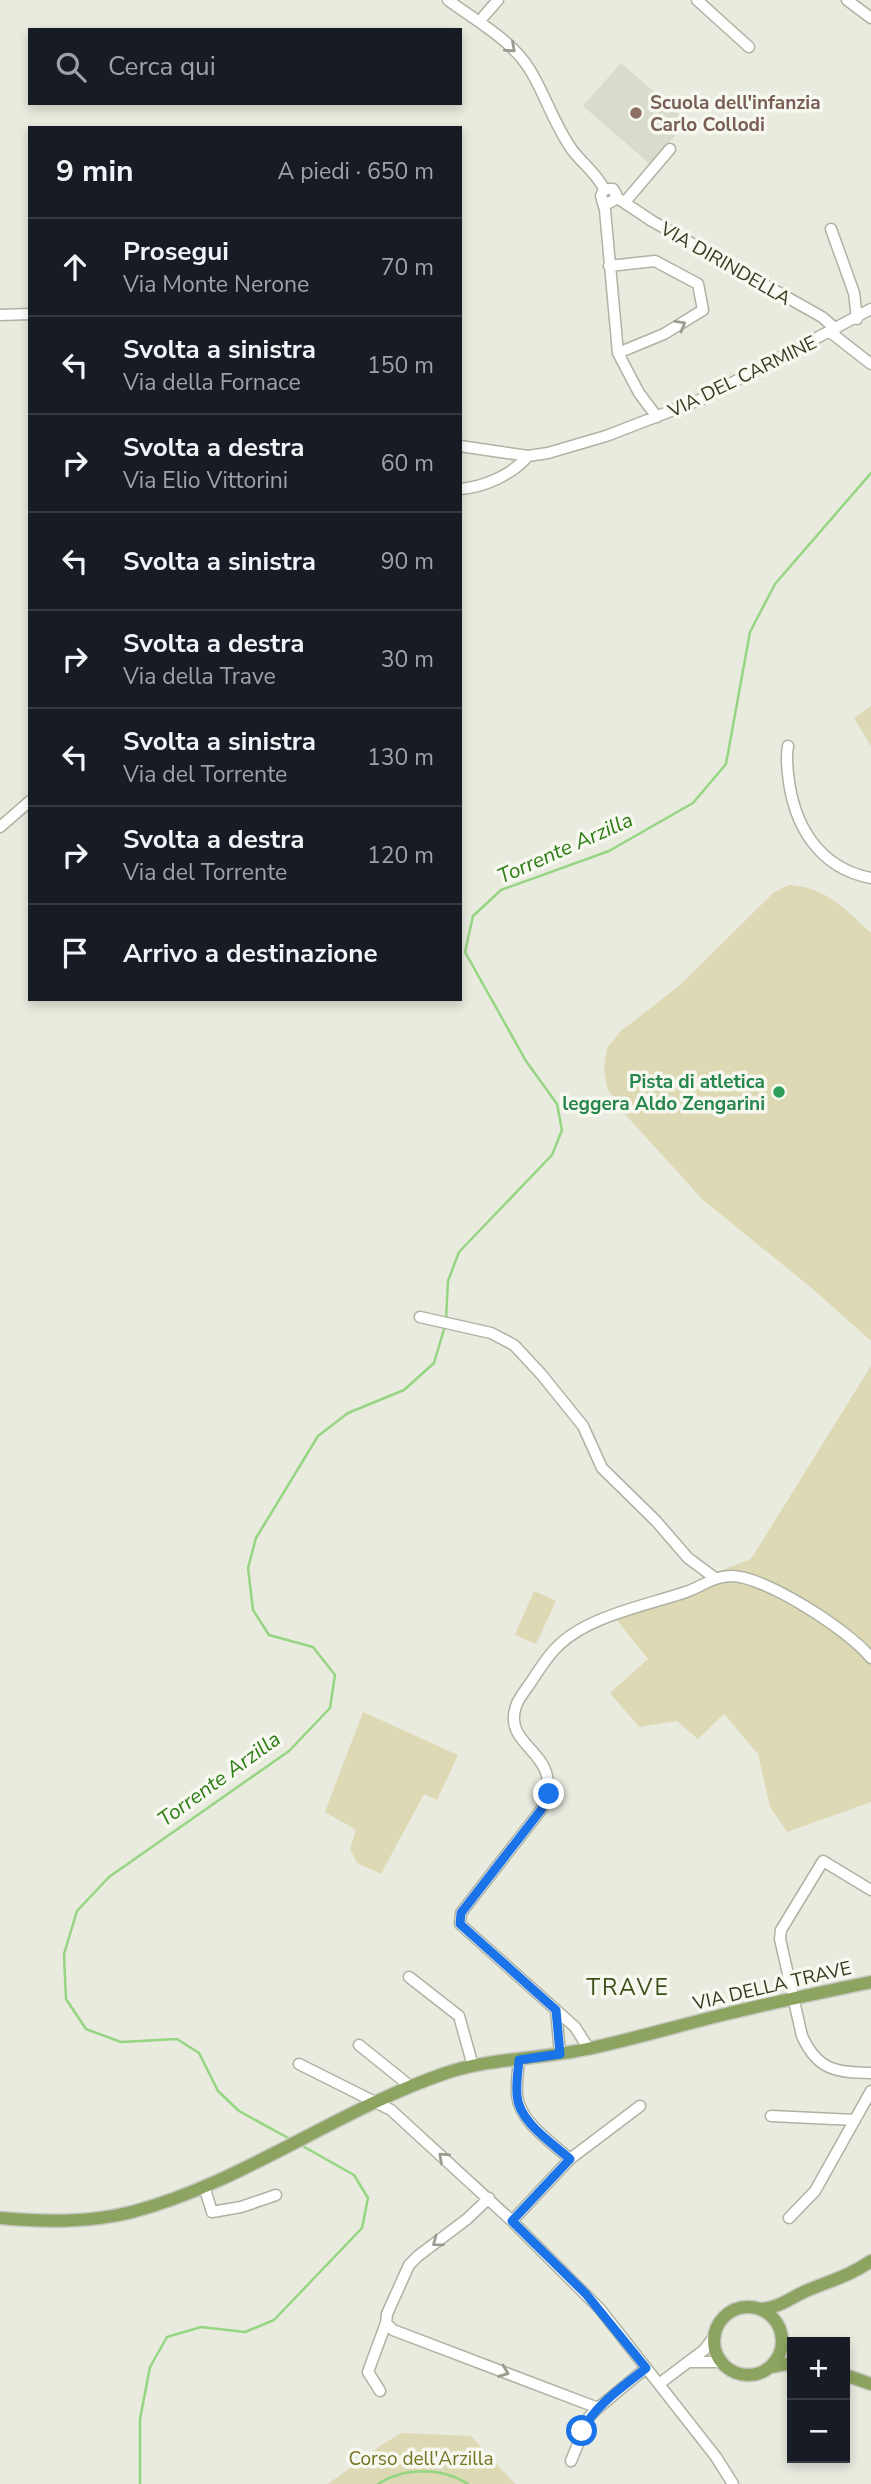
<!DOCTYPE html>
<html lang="it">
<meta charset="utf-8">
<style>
body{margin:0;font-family:"Nunito Sans",sans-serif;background:#242831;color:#f1f3f6}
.controls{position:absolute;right:21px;bottom:21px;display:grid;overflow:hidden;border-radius:0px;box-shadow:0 4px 10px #0003}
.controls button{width:63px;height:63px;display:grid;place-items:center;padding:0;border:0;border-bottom:2px solid #363941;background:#171b24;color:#f1f3f6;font:35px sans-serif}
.stop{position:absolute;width:21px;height:21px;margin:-16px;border:5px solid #1a73e8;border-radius:50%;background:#fff}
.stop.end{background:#1a73e8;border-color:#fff;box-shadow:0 2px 7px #0008}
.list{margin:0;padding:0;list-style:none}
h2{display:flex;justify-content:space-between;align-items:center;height:91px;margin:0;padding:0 28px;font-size:30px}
h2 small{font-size:23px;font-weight:400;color:#9ea1a6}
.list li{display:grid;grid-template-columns:46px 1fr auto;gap:21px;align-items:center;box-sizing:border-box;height:98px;padding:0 28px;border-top:2px solid #363941}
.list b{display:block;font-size:26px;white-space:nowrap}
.list p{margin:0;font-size:23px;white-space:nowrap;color:#9ea1a6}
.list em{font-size:23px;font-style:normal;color:#9ea1a6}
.icon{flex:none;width:38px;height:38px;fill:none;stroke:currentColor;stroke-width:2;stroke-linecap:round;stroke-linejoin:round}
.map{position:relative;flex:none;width:871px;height:2484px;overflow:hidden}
.search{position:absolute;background:#171b24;box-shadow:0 4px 10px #0003;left:28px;top:28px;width:434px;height:77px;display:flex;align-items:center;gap:18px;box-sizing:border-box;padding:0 24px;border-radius:0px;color:#9ea1a6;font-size:26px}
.panel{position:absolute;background:#171b24;box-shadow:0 4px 10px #0003;left:28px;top:126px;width:434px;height:875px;border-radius:0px}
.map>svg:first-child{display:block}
.built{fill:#d9dbcd}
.green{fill:#ded9b5}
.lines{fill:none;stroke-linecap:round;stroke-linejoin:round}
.stream{stroke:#96d582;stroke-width:2.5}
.minor-casing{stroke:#aeb3a2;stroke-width:13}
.major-casing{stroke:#c6c8c0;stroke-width:15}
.minor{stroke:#fff;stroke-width:10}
.major{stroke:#8ca460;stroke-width:12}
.oneway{stroke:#989e8f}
.route{stroke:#1a73e8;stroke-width:9}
.education-dot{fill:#8d6e63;stroke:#f7f8ef;stroke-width:2.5}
.leisure-dot{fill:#2e9e5b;stroke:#f7f8ef;stroke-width:2.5}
.labels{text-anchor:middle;stroke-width:7;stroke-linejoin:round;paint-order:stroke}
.education-label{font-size:19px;font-weight:bold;fill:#785e54;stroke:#f7f8ef;text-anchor:start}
.street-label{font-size:19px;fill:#323c1f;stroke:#f7f8ef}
.leisure-label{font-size:19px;font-weight:bold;fill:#27864d;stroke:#f7f8ef;text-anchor:end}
.park-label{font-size:19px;fill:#767526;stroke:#f7f8ef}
.water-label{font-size:21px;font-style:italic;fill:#2d7c15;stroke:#f7f8ef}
.quarter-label{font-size:23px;letter-spacing:2px;fill:#3c4f19;stroke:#f7f8ef}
</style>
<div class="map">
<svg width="871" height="2484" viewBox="0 0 871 2484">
<rect width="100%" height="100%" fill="#e9ebdf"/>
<path class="built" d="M621,63L688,121L650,164L583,106Z"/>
<path class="green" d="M871,706V746L854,718Z
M789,885C826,887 845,909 871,933V1341L814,1290L703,1200L623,1112L607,1088L604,1069L607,1048L621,1031L679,986L773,893Z
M871,1366V1802L787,1832L770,1807L758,1754L724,1714L698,1739L677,1721L639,1727L610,1693L648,1659L615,1618L718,1581L717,1572L751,1559Z
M534,1591L556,1601L536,1644L515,1635Z
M363,1712L458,1755L437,1800L424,1794L381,1874L357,1863L350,1849L356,1830L325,1812Z
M402,2433L471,2436L515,2484H328L383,2444Z"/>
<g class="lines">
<path class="stream" d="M446,1319L448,1281L459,1252L552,1155L562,1130L557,1104L526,1061L465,952L473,916L501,890L609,851L693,803L726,764L750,632L775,584L871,473
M290,2139L239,2111L218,2091L199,2053L177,2039L121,2042L86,2029L66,1999L64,1954L77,1911L109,1877L289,1751L330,1708L335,1675L313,1647L269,1635L253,1610L248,1568L256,1538L318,1436L348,1413L404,1390L434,1363L445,1326
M140,2484V2419L150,2367L167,2337L201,2327L245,2332L274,2320L362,2228L368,2198L354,2175L299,2144
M378,2484C404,2467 442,2467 468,2484"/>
<defs>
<path id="minor" d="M448,0C476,21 512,40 530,70C546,96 555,127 573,151C583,164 597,174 604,189
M697,0L749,47
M847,0L871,18
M484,16L498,0
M616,197L652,221L822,317L836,329
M603,201L609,203L614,200L616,194L613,189H604L601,196L605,210L618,353L639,393L657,417
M625,202L670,149
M831,229L854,293L857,319
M609,266L655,261L698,284L703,310L664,334L618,353
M0,315L30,314
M830,332L871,364
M460,446L528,456L548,453L606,436L702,399L871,309
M460,489C484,487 512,475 528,456
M788,746C786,756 787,765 788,774C793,824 818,868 871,878
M0,827L30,801
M420,1317L491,1333L514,1345L541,1374L583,1426L602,1468L656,1521L688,1558L715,1578
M871,1890L823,1861L781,1930L780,1939L802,2036C818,2071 836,2072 871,2073
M409,1977L459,2016L473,2066
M556,2010L560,2054
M359,2045L405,2082L408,2087
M589,2049L575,2027L460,1924L461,1913L541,1810C569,1751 501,1750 516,1706C519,1697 528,1687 533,1679C541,1667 548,1655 559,1645C589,1616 647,1605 686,1592C701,1587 714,1576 731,1576C765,1576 850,1631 871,1658
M519,2060C518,2072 516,2083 517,2095C519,2121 552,2143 570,2159
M299,2064L391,2110L512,2221L600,2309L716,2457L733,2484
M771,2116L855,2120
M204,2186L212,2212L241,2207L276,2195
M489,2198L467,2219L418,2256L409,2265L387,2314L386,2323L393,2330L598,2408
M789,2218L815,2191L871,2091
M512,2221L570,2159L640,2106
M689,2362H720
M659,2384L704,2350L714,2337
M380,2391L368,2372L386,2323
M571,2461L589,2417L598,2408L646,2368"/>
<path id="major" d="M0,2218C44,2222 88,2223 132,2212C242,2183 337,2110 446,2073C491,2058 541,2059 587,2049C634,2039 680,2025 726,2014C774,2002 823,1992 871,1982
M714 2341a34 34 0 1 1 68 0a34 34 0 1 1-68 0Z
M761,2309C779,2308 790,2298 806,2291C829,2281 850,2276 871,2261
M770,2367L792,2363
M845,2375L871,2384"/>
</defs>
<use href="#minor" class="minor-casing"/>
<use href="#major" class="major-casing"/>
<use href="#minor" class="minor"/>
<use href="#major" class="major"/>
</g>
<defs><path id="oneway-chevron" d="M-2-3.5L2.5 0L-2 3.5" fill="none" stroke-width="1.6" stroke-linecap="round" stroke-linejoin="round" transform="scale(1.75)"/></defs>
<g class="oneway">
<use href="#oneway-chevron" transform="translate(511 48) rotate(42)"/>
<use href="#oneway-chevron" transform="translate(681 325) rotate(-30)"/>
<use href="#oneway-chevron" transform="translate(443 2157) rotate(-138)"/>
<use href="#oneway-chevron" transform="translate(437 2242) rotate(143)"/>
<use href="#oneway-chevron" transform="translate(504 2372) rotate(21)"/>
</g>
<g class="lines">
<path class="route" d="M549,1794L541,1810L461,1913L460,1924L556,2010L560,2054L519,2060C518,2072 516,2083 517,2095C518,2121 552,2143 570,2159L512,2221L586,2294L646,2368C623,2387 596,2404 582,2431"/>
</g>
<circle class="education-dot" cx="636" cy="113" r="7"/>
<circle class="leisure-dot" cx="779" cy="1092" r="7"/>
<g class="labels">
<g class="education-label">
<text x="650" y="109">Scuola dell'infanzia<tspan x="650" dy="22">Carlo Collodi</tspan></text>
</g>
<g class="street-label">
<text transform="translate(726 263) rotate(30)" y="7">VIA DIRINDELLA</text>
<text transform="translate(742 376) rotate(-26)" y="7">VIA DEL CARMINE</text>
<text transform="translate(772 1985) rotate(-13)" y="7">VIA DELLA TRAVE</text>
</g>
<g class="leisure-label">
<text x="765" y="1088">Pista di atletica<tspan x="765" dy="22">leggera Aldo Zengarini</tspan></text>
</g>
<g class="park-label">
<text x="421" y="2465">Corso dell'Arzilla</text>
</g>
<g class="water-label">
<text transform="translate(565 848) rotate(-24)" y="7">Torrente Arzilla</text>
<text transform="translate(219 1779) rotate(-36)" y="7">Torrente Arzilla</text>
</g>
<g class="quarter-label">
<text x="628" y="1995">TRAVE</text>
</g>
</g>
</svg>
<div class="controls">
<button>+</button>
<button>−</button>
</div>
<div class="stop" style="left:582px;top:2431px"></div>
<div class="stop end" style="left:549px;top:1794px"></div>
<div class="search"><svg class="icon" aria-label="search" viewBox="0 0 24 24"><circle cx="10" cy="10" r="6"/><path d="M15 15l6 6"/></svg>Cerca qui</div>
<section class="panel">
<h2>9 min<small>A piedi · 650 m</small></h2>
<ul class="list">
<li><svg class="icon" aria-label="ahead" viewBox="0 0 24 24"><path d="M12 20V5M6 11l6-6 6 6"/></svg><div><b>Prosegui</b><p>Via Monte Nerone</p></div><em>70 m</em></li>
<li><svg class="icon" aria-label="left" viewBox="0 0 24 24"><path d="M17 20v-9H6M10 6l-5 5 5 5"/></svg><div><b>Svolta a sinistra</b><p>Via della Fornace</p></div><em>150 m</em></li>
<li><svg class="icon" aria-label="right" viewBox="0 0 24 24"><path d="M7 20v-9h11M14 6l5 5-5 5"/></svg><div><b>Svolta a destra</b><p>Via Elio Vittorini</p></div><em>60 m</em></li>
<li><svg class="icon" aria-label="left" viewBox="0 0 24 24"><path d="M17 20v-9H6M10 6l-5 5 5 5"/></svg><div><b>Svolta a sinistra</b></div><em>90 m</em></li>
<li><svg class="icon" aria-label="right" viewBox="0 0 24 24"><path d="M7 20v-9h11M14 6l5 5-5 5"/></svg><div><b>Svolta a destra</b><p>Via della Trave</p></div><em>30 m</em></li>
<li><svg class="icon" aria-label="left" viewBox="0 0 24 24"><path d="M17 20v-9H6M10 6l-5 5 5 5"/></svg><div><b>Svolta a sinistra</b><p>Via del Torrente</p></div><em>130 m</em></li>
<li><svg class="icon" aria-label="right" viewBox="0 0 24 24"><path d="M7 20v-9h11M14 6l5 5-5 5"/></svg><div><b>Svolta a destra</b><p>Via del Torrente</p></div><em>120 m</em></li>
<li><svg class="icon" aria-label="arrive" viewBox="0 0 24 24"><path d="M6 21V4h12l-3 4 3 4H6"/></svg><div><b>Arrivo a destinazione</b></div></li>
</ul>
</section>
</div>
